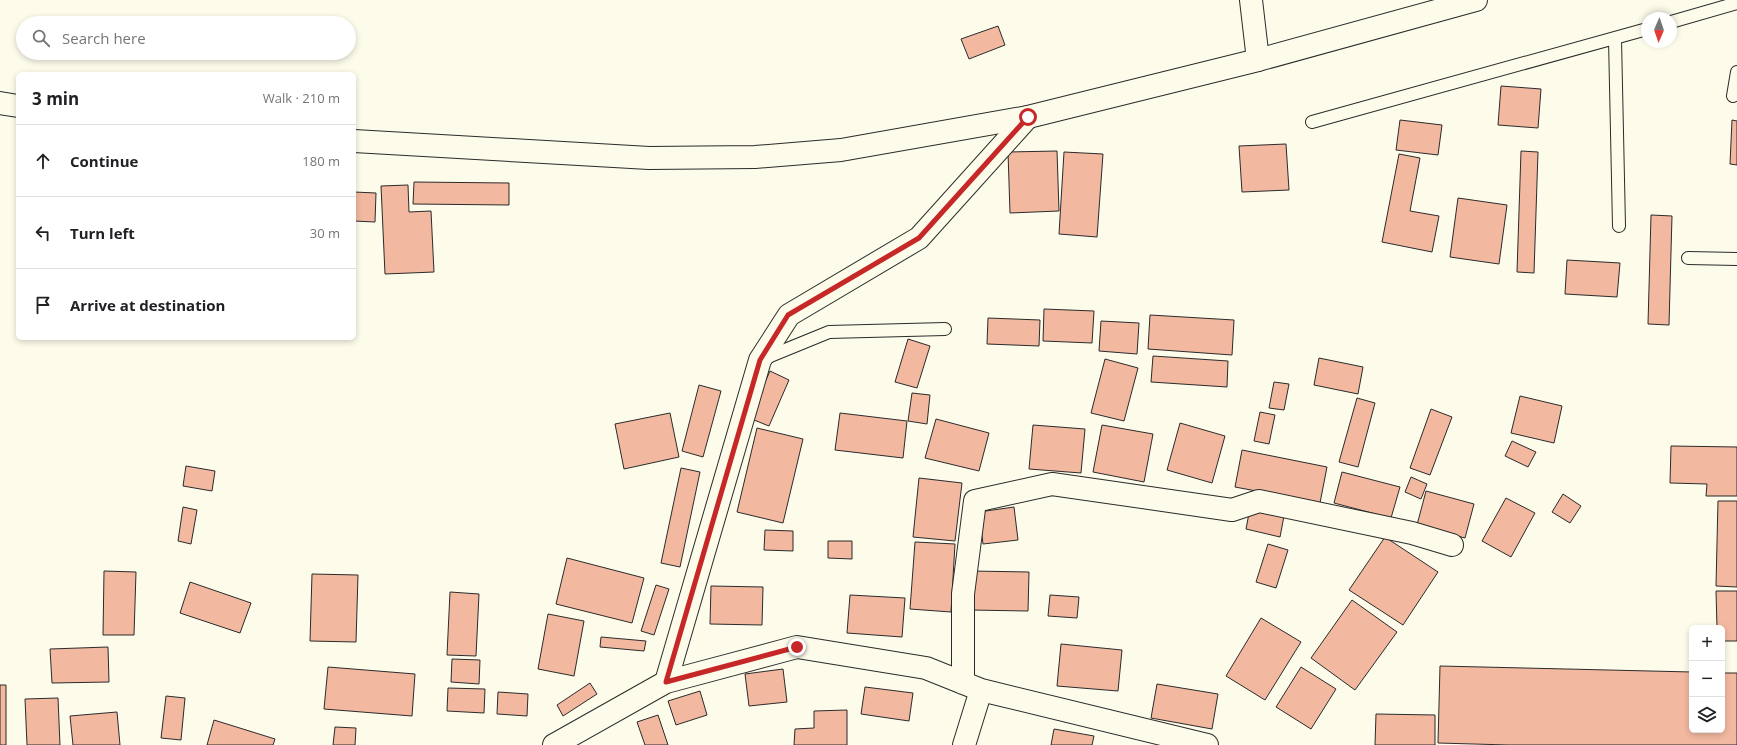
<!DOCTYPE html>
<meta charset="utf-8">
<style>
body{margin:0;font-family:"Open Sans",sans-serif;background:#f2f2f2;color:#202124}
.controls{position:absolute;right:12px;bottom:12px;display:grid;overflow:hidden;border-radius:6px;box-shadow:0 2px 6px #0003}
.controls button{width:36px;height:36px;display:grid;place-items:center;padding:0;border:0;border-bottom:1px solid #e0e0e0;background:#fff;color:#202124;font:20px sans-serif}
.compass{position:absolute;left:1641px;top:12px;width:36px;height:36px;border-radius:50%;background:#fff;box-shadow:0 2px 6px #0003;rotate:182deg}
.stop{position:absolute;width:12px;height:12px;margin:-9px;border:3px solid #c62828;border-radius:50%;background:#fff}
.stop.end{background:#c62828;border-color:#fff;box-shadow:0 1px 4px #0008}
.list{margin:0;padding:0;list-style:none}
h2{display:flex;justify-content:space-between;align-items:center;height:52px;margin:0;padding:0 16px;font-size:17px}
h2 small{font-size:13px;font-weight:400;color:#757577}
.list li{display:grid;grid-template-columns:26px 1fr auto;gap:12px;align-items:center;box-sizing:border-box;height:72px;padding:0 16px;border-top:1px solid #e0e0e0}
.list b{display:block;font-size:15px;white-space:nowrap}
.list em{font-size:13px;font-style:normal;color:#757577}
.icon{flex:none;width:22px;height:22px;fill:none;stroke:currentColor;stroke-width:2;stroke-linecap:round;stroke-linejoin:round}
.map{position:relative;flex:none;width:1737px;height:745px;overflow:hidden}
.search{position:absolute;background:#fff;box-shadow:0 2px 6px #0003;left:16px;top:16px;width:340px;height:44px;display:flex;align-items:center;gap:10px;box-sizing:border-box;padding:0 14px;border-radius:22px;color:#757577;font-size:15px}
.panel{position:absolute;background:#fff;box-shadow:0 2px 6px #0003;left:16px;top:72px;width:340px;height:268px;border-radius:6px}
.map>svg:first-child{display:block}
.building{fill:#f2b8a0;stroke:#2b2b2b}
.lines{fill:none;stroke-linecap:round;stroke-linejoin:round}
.lane-casing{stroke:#2b2b2b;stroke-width:14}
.street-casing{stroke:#2b2b2b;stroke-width:24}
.primary-casing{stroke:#2b2b2b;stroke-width:24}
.lane{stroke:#fdfbea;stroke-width:12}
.street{stroke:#fdfbea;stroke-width:22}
.primary{stroke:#fdfbea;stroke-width:22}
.route{stroke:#c62828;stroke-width:5}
</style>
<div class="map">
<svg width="1737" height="745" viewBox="0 0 1737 745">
<rect width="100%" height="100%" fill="#fdfbea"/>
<path class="building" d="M998,26L1005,45L969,59L961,39Z
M1501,86L1541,89L1538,128L1498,125Z
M1400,120L1442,125L1438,155L1396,150Z
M1732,120L1737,121V165L1730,164Z
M1286,144L1289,190L1242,192L1239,146Z
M1057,151L1059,211L1010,213L1008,152Z
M1521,151L1538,152L1534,273L1517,272Z
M1064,152L1103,154L1097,237L1059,234Z
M1399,154L1420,158L1410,211L1439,216L1432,252L1382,242Z
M414,182L509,183V205L413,204Z
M408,185L409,212L431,211L434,272L385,274L381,186Z
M354,192L376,193L375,222L354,221Z
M1458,198L1507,205L1499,264L1450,257Z
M1651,215L1672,216L1669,325L1648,324Z
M1567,260L1620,263L1617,297L1565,294Z
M1044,309L1094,311L1092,343L1043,341Z
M1150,315L1234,320L1232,355L1148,349Z
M988,318L1040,320L1039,346L987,344Z
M1101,321L1139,323L1137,354L1099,351Z
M908,339L930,346L917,388L895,382Z
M1153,356L1228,361L1227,387L1151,382Z
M1319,358L1363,367L1358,394L1314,385Z
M1105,359L1138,368L1124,421L1091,413Z
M770,371L789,380L769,426L749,418Z
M1274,382L1289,384L1284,410L1269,408Z
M699,385L721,391L703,457L682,451Z
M912,393L930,395L927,424L908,421Z
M1520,396L1562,406L1554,443L1511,433Z
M1357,398L1375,403L1358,467L1339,462Z
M1431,409L1452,417L1430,475L1410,468Z
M1260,412L1275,415L1269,444L1254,441Z
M670,413L679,457L624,469L615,424Z
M840,413L907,421L903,458L835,450Z
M936,419L989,433L979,471L925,458Z
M1180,423L1225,436L1212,483L1167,470Z
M1033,425L1085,429L1081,473L1029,469Z
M1102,425L1153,434L1144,482L1093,472Z
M757,428L803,439L783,523L737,512Z
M1512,441L1536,452L1528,467L1505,456Z
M1671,446L1737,447V496H1706L1707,484L1670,483Z
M1242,450L1327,467L1320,503L1235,487Z
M186,466L215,471L212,491L183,486Z
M681,468L700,472L680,567L661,563Z
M1342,472L1400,487L1391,518L1334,503Z
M1411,477L1427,484L1421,499L1405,492Z
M919,478L962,483L955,541L913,537Z
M1426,491L1474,504L1465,538L1417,525Z
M1563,494L1581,506L1570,523L1552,512Z
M1506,498L1535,513L1511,557L1482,541Z
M1718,501H1737V587L1716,586Z
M183,507L197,510L191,544L178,541Z
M1014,507L1018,540L983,544L979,512Z
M1250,508L1284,516L1280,537L1246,529Z
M765,530L793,531V551L764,550Z
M1385,537L1438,572L1403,625L1349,590Z
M828,541H852V559L828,558Z
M915,542L955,544L951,612L910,609Z
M1268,544L1288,550L1276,588L1256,582Z
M567,558L644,578L632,623L556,604Z
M104,571L136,572L134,635H103Z
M971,571L1029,572L1028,611L970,610Z
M312,574L358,575L356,642L310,641Z
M190,582L251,603L240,633L180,613Z
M656,585L669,589L654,635L641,631Z
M711,586L763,587L762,625L710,624Z
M1716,591H1737V641H1722V628H1717Z
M450,592L479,594L476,656L447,655Z
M850,595L905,598L902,637L847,633Z
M1050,595L1079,597L1077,618L1048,616Z
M1352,600L1397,632L1355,690L1311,658Z
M548,614L584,621L574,676L538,669Z
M1261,618L1301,642L1265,700L1226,676Z
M601,637L646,641L644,651L600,647Z
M1061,644L1122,650L1118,691L1057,686Z
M108,647L109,682L52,683L50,649Z
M452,659L480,660L479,684L451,682Z
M1440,666L1692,672V730H1722V673H1737V745H1509L1438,743Z
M328,667L415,674L412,716L324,709Z
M1301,667L1336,689L1311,729L1276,707Z
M783,669L787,702L749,706L745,674Z
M590,683L597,694L563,716L557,705Z
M1157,684L1218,694L1212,729L1151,718Z
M0,685H6V745H0Z
M865,687L913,693L909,721L861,714Z
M448,688L485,689L484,713L447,711Z
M700,691L707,715L676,725L668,701Z
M498,692L528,694L527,716L497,714Z
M166,696L185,698L181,740L161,738Z
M58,698L60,745H27L25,699Z
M847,710V745H794L795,729L814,728V711Z
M117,712L120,745H73L70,716Z
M1376,714L1435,715V745H1375Z
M658,715L668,745H645L637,722Z
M214,720L275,739L273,745H207Z
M335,727L356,728L355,745H333Z
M1054,729L1094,736L1092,745H1051Z"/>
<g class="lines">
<defs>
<path id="lane" d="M1671,22L1737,3
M1615,39L1619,226
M1733,96L1737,72
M1312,122L1647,29
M1688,258L1737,259
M763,359L829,332L945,329"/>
<path id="street" d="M1251,0L1258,60
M666,682L797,647L926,668L981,690L1207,745
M963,683V594L975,501L1052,484L1232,510L1259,501L1412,533L1452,545
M554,745L666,682L760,360L789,315L919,238L1028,117
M964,745L981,690"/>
<path id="primary" d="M0,103L18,106
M354,141L649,158L755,157L841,150L1028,117L1258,60L1476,0"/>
</defs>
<use href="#lane" class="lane-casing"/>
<use href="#street" class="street-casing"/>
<use href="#primary" class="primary-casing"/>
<use href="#lane" class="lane"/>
<use href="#street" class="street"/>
<use href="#primary" class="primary"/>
</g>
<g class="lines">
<path class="route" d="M797,647L666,682L760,360L788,315L919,238L1028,117"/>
</g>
</svg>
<div class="controls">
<button>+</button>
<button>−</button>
<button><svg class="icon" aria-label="layers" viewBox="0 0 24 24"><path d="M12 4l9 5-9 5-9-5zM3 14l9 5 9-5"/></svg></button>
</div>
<svg class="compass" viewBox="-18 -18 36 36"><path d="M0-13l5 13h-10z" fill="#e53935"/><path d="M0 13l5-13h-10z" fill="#757577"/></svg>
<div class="stop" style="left:1028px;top:117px"></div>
<div class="stop end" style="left:797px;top:647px"></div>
<div class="search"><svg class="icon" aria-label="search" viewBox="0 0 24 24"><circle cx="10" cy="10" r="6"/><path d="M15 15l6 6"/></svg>Search here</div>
<section class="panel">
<h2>3 min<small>Walk · 210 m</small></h2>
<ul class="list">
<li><svg class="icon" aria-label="ahead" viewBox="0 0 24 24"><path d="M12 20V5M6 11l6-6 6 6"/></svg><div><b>Continue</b></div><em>180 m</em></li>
<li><svg class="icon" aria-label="left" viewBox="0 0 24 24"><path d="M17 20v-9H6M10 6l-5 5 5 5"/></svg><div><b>Turn left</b></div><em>30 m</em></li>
<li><svg class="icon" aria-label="arrive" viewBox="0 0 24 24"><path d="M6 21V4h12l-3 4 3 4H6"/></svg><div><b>Arrive at destination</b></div></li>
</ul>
</section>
</div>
